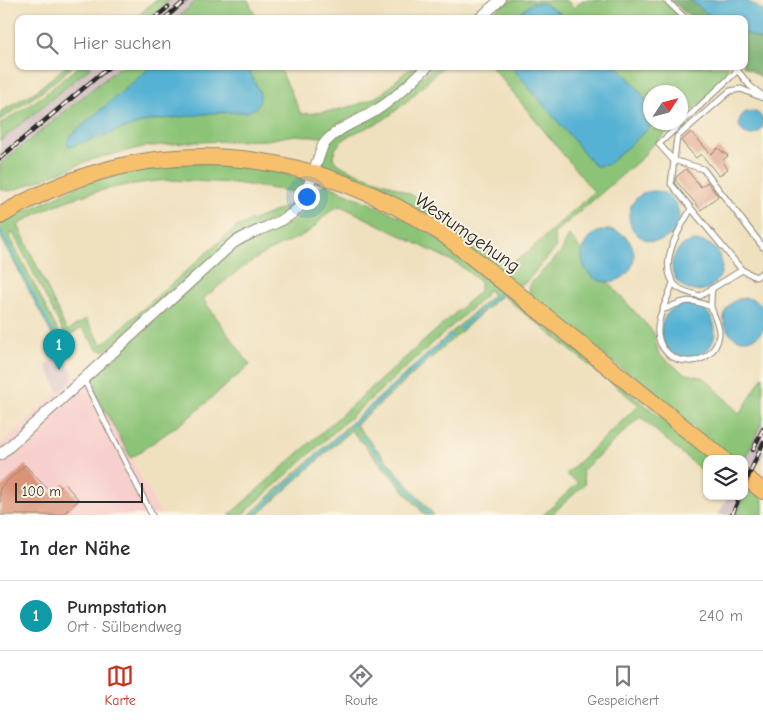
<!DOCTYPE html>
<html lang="de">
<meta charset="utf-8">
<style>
body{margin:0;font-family:"Comic Neue",sans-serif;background:#f2f2f3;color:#2b2b33}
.controls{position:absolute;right:15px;bottom:15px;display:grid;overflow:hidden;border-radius:10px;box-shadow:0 1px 4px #0004}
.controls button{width:45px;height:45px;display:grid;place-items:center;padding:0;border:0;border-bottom:1px solid #e1e1e2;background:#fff;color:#2b2b33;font:25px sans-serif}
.compass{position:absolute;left:643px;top:85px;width:45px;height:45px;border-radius:50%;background:#fff;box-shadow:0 1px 4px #0004;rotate:54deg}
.scale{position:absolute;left:15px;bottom:12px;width:128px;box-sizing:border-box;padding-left:5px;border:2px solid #2b2b2b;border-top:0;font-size:14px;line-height:18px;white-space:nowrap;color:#2b2b2b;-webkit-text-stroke:4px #fcf5e5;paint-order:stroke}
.you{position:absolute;left:306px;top:196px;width:18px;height:18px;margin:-12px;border:4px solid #fff;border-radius:50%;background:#1a73e8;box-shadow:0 0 0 8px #1a73e833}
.badge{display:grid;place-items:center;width:32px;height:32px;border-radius:50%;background:#c8321e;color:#fff;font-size:16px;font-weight:700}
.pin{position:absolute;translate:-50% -41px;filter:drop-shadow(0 1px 2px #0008)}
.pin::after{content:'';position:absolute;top:26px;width:18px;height:15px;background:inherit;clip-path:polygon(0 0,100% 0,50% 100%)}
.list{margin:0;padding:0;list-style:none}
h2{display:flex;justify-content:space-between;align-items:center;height:65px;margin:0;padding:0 20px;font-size:21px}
h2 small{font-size:16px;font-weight:400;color:#7c7c81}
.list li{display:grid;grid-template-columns:32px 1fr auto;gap:15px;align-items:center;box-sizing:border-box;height:70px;padding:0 20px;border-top:1px solid #e1e1e2}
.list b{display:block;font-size:19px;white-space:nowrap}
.list p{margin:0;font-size:16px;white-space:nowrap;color:#7c7c81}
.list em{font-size:16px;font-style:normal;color:#7c7c81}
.icon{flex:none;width:28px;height:28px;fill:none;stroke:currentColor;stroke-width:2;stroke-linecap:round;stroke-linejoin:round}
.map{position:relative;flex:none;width:763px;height:515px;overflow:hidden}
.search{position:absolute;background:#fff;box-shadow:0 1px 4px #0004;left:15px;right:15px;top:15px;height:55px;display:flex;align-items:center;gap:12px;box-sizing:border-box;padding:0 18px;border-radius:10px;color:#7c7c81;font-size:19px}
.sheet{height:135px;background:#fff}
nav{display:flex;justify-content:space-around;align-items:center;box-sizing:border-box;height:70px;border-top:1px solid #e1e1e2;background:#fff;font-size:14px;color:#7c7c81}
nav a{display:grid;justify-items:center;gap:2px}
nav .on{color:#c8321e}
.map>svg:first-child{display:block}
.built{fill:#f7d0cd}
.industrial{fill:#d2bec3}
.green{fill:#8cc477;stroke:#5c7851;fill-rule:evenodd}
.forest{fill:#71aa68;stroke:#4e6a4a}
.water{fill:#56b2d4;stroke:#406e80}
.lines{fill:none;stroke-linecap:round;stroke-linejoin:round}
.stream{stroke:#56b2d4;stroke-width:2.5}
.building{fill:#db9378}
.service-casing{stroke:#8d8674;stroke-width:7}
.minor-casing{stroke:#8d8674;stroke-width:12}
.primary-casing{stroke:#8d8674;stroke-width:18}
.service{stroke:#fff;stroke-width:5}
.minor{stroke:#fff;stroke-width:10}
.primary{stroke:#f7c06c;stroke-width:16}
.rail-casing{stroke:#2b2b2b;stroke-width:4.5}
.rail{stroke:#fcf5e5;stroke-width:2.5;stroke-dasharray:8;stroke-linecap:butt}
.labels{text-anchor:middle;stroke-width:4;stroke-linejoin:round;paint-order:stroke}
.street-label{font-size:19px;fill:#2b2b2b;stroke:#fcf5e5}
</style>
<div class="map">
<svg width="763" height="515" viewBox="0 0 763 515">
<rect width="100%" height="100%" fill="#fcf5e5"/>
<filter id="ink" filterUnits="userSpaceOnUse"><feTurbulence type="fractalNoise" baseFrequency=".02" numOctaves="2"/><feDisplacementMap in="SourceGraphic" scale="10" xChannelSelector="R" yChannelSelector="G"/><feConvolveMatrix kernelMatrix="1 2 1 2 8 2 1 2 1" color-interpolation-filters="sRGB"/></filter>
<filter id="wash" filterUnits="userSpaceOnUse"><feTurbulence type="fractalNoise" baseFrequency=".0096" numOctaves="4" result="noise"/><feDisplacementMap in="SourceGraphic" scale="20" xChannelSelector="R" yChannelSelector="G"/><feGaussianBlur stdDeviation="1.12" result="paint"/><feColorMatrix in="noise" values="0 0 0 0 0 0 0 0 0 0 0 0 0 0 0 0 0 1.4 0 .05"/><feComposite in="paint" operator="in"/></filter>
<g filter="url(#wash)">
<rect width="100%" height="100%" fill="#efe0be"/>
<path class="built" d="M62,351L73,373L94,391L161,515H0V445L58,392L46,365Z"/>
<path class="industrial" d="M170,0H197L176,19H149Z
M92,66H121L0,164V141Z
M62,351L73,373L71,381L59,392L46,365Z
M763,419V455L755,468L745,459Z
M728,496H739L743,500L736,515H719Z"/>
<path class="green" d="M155,0H170L149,19H135Z
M197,0H248L257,19H176Z
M507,0H566L575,8L582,0H662L683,19H486Z
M66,66H73L43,91L0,120V112L36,91Z
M79,66H92L0,141V124L43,96Z
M121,66H279L301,114C325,113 354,108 376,97C393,88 403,66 423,66L380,103L336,125L323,137L294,135L267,140L193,142L143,147L93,159L23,187L9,191L0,189V164Z
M434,66H444C424,84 405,106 383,120C366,130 335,135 333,158C340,171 381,180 395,187C432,202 469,236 500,260L508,264L523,256L594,192L491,66H728L726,80L681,120L680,92H650V122L678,123L647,150L643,157L554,234L556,248L526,282L519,285L398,200L329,170L323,164L326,148L334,138L403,95Z
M189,162L276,171L302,179C305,184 303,188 302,194C293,221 258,221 237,236L105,351L97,349L82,328L66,337L13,233L9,235L64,343L61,352L0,235V223L94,179ZM169,180L235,183L294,192L291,202L286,207L236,227L102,345L86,319L67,331L18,225C62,196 117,184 169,180Z
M325,184L422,226L713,459H707V475L640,417L582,471L585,484L551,515H543L578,483L566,474L639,405L502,295L356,425L434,515H425L351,430L258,515H249L493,295L488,289L484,297L242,515H229L480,291V282L458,264L341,206C326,210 321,223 308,232C297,239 284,243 273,249C247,262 225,281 203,299L250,365L187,419L131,458L94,391L93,377L234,249C254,233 282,231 297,218C310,207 308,191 325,184Z
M569,235L583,252V261L599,280L608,282L653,332L659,354L683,373L705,378L740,414L763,376V419L744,461V459H732L535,299L529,291L530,284L561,252Z
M748,486L763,499V515H736Z"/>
<path class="forest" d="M671,0H690L714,19H691Z
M744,32L763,41V78L743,66Z"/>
<path class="water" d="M690,0H746L763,10V41L744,32V19H714Z
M532,3H543L569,19H513Z
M152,66H247L260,93V101L256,108L247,112L213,113L147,121L70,147L67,143L70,136Z
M511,66H617C631,81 660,108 649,128L607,165L595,166Z
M739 123a12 12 0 1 1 24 0a12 12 0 1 1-24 0Z
M629 216a25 25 0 1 1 50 0a25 25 0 1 1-50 0Z
M582 256a26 26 0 1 1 52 0a26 26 0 1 1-52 0Z
M672 266a25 25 0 1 1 50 0a25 25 0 1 1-50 0Z
M724 319a21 21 0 1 1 42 0a21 21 0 1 1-42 0Z
M661 331a27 27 0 1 1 54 0a27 27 0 1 1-54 0Z"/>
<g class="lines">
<path class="stream" d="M0,230L60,346
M460,329L502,291L504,293
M350,427L453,334
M362,436L430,515
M254,515L345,432"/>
</g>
<g id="blocks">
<path class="building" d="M691,132L711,154L718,148L728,156L722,161L728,169L719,176L701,154L696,158L681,141Z
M686,169L701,187L707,182L718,196L701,210L676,181V177Z
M25,465L52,494L64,483L79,500L62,515H0V488Z"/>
</g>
</g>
<g filter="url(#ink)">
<use href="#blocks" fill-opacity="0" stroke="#8d8674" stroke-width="1"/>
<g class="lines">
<defs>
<path id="service" d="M666,0L686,19
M734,66L750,86L763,96
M737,71L659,144L673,160L703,169L763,247
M763,98L741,89L730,91L677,137L671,184L742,270L756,277L763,272
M691,209C680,228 659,260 673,282C678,291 691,293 700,296L742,270
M673,282C669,298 656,317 658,334C662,369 714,371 719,335C720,324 713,316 711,306C711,301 711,295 712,290
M665,309C685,300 691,298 711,307
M84,380L152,515"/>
<path id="minor" d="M479,19L500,0
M0,455L232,244C254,228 284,226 302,204L323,145C338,126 359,122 378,109C396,98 412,81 428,66"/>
<path id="primary" d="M0,216C148,127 305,143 446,236L723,459
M744,476L763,491"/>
</defs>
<use href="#service" class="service-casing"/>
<use href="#minor" class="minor-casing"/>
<use href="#primary" class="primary-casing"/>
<use href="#service" class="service"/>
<use href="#minor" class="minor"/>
<use href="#primary" class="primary"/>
<defs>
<path id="rail" d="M154,19L168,7
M164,19L186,0
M0,158L110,66
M753,450L763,429
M744,486L763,443
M732,515L740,496"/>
</defs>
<use href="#rail" class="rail-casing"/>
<use href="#rail" class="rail"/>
</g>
</g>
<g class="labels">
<g class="street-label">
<text transform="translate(468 232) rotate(35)" y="7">Westumgehung</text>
</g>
</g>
</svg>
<div class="controls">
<button><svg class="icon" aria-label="layers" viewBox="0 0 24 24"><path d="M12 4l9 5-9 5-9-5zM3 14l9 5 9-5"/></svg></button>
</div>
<svg class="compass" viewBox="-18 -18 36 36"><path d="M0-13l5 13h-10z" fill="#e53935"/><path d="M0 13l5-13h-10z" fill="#7c7c81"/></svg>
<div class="scale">100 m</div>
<div class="you"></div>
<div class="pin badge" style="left:59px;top:370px;background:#0f9aa8">1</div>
<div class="search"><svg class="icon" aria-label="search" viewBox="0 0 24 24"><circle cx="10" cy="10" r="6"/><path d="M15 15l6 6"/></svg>Hier suchen</div>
</div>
<section class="sheet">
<h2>In der Nähe<small></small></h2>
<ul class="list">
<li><span class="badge" style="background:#0f9aa8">1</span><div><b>Pumpstation</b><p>Ort · Sülbendweg</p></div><em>240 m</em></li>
</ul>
</section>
<nav>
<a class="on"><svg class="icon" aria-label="map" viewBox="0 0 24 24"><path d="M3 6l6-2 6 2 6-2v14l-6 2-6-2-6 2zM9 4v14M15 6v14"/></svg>Karte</a>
<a><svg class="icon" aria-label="directions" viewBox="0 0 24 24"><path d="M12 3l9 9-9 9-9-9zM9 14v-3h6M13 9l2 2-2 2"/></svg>Route</a>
<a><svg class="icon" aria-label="saved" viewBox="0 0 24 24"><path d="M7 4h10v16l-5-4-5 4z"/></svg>Gespeichert</a>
</nav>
